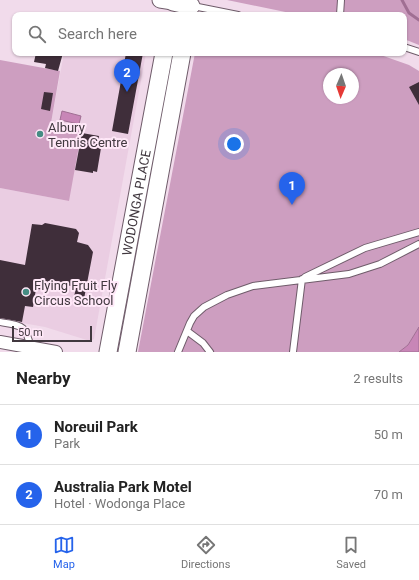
<!DOCTYPE html>
<meta charset="utf-8">
<style>
body{margin:0;font-family:Roboto,sans-serif;background:#f2f2f2;color:#222}
.compass{position:absolute;left:323px;top:68px;width:36px;height:36px;border-radius:50%;background:#fff;box-shadow:0 1px 3px #0004;rotate:182deg}
.scale{position:absolute;left:12px;bottom:10px;width:80px;box-sizing:border-box;padding-left:4px;border:2px solid #41383f;border-top:0;font-size:11px;line-height:14px;white-space:nowrap;color:#41383f;-webkit-text-stroke:3px #ffe8f8;paint-order:stroke}
.you{position:absolute;left:234px;top:144px;width:14px;height:14px;margin:-10px;border:3px solid #fff;border-radius:50%;background:#1a73e8;box-shadow:0 0 0 6px #1a73e833}
.badge{display:grid;place-items:center;width:26px;height:26px;border-radius:50%;background:#2563eb;color:#fff;font-size:13px;font-weight:700}
.pin{position:absolute;translate:-50% -33px;filter:drop-shadow(0 1px 2px #0008)}
.pin::after{content:'';position:absolute;top:21px;width:14px;height:12px;background:inherit;clip-path:polygon(0 0,100% 0,50% 100%)}
.list{margin:0;padding:0;list-style:none}
h2{display:flex;justify-content:space-between;align-items:center;height:52px;margin:0;padding:0 16px;font-size:17px}
h2 small{font-size:13px;font-weight:400;color:#767676}
.list li{display:grid;grid-template-columns:26px 1fr auto;gap:12px;align-items:center;box-sizing:border-box;height:60px;padding:0 16px;border-top:1px solid #e0e0e0}
.list b{display:block;font-size:15px;white-space:nowrap}
.list p{margin:0;font-size:13px;white-space:nowrap;color:#767676}
.list em{font-size:13px;font-style:normal;color:#767676}
.icon{flex:none;width:22px;height:22px;fill:none;stroke:currentColor;stroke-width:2;stroke-linecap:round;stroke-linejoin:round}
.map{position:relative;flex:none;width:419px;height:352px;overflow:hidden}
.search{position:absolute;background:#fff;box-shadow:0 1px 3px #0004;left:12px;right:12px;top:12px;height:44px;display:flex;align-items:center;gap:10px;box-sizing:border-box;padding:0 14px;border-radius:8px;color:#767676;font-size:15px}
.sheet{height:172px;background:#fff}
nav{display:flex;justify-content:space-around;align-items:center;box-sizing:border-box;height:56px;border-top:1px solid #e0e0e0;background:#fff;font-size:11px;color:#767676}
nav a{display:grid;justify-items:center;gap:2px}
nav .on{color:#2563eb}
.map>svg:first-child{display:block}
.built{fill:#eacde2}
.green{fill:#cd9ec0;fill-rule:evenodd}
.water{fill:#c886b7;stroke:#a06f93}
.lines{fill:none;stroke-linecap:round;stroke-linejoin:round}
.stream{stroke:#a06f93;stroke-width:3}
.building{fill:#3f2e3a}
.service-casing{stroke:#6f5c6a;stroke-width:8}
.minor-casing{stroke:#6f5c6a;stroke-width:14}
.tertiary-casing{stroke:#6f5c6a;stroke-width:17}
.secondary-casing{stroke:#6f5c6a;stroke-width:19}
.service{stroke:#fff;stroke-width:6}
.minor{stroke:#fff;stroke-width:12}
.tertiary{stroke:#fff;stroke-width:15}
.secondary{stroke:#fff;stroke-width:17}
.poi-dot{fill:#468c84;stroke:#ffe8f8;stroke-width:1.5}
.labels{text-anchor:middle;stroke-width:4;stroke-linejoin:round;paint-order:stroke}
.poi-label{font-size:13px;fill:#41383f;stroke:#ffe8f8;text-anchor:start}
.street-label{font-size:13px;fill:#41383f;stroke:#ffe8f8}
</style>
<div class="map">
<svg width="419" height="352" viewBox="0 0 419 352">
<rect width="100%" height="100%" fill="#f1dbeb"/>
<path class="built" d="M64,53H146L94,339L90,341L45,327L0,319V188L69,201L51,123Z"/>
<path class="green" d="M227,0H419V45L404,39V15H300Z
M195,53H375L409,65L419,71V327L408,345L399,352H138ZM329,74H353V98H329Z
M0,60L60,71L51,123L82,129L69,201L0,188Z"/>
<path class="water" d="M62,111L81,116L79,124L60,120Z
M419,327V352H399L408,345Z"/>
<g class="lines">
<path class="stream" d="M402,0L409,13L419,20"/>
</g>
<path class="building" d="M36,53H63L58,71L45,68L46,64L34,62Z
M126,53H143L128,134L112,131Z
M419,82V105L409,87Z
M44,92L53,93L50,111L41,109Z
M82,133L99,136L97,147L101,148L97,172L93,171V173L75,170Z
M45,223L76,229L79,233L77,242L88,245L93,252L84,299L79,303L73,302L76,287L50,282L49,290L36,289L33,307L25,306L22,322L0,318V260L25,265L32,224L42,225Z"/>
<g class="lines">
<defs>
<path id="service" d="M193,6L238,15
M340,15L341,0
M404,47L419,52
M305,277L365,248L419,232
M0,322C23,326 25,324 31,348
M187,331L203,343L210,352
M178,352L190,323L194,316L204,307L227,295L253,286L349,274L380,264L419,244
M293,352L302,279"/>
<path id="minor" d="M0,342L56,352"/>
<path id="tertiary" d="M160,0L173,2"/>
<g id="secondary">
<path d="M173,2L191,6"/>
<path id="s1" d="M108,352L164,53"/>
<path d="M127,352L182,53"/>
</g>
</defs>
<use href="#service" class="service-casing"/>
<use href="#minor" class="minor-casing"/>
<use href="#tertiary" class="tertiary-casing"/>
<use href="#secondary" class="secondary-casing"/>
<use href="#service" class="service"/>
<use href="#minor" class="minor"/>
<use href="#tertiary" class="tertiary"/>
<use href="#secondary" class="secondary"/>
</g>
<g class="poi-dot">
<circle cx="40" cy="134" r="4"/>
<circle cx="26" cy="292" r="4"/>
</g>
<g class="labels">
<g class="poi-label">
<text x="48" y="132">Albury<tspan x="48" dy="15">Tennis Centre</tspan></text>
<text x="34" y="290">Flying Fruit Fly<tspan x="34" dy="15">Circus School</tspan></text>
</g>
<g class="street-label">
<text dy="5" stroke="none"><textPath href="#s1" startOffset="152">WODONGA PLACE</textPath></text>
</g>
</g>
</svg>
<svg class="compass" viewBox="-18 -18 36 36"><path d="M0-13l5 13h-10z" fill="#e53935"/><path d="M0 13l5-13h-10z" fill="#767676"/></svg>
<div class="scale">50 m</div>
<div class="you"></div>
<div class="pin badge" style="left:292px;top:205px">1</div>
<div class="pin badge" style="left:127px;top:92px">2</div>
<div class="search"><svg class="icon" aria-label="search" viewBox="0 0 24 24"><circle cx="10" cy="10" r="6"/><path d="M15 15l6 6"/></svg>Search here</div>
</div>
<section class="sheet">
<h2>Nearby<small>2 results</small></h2>
<ul class="list">
<li><span class="badge">1</span><div><b>Noreuil Park</b><p>Park</p></div><em>50 m</em></li>
<li><span class="badge">2</span><div><b>Australia Park Motel</b><p>Hotel · Wodonga Place</p></div><em>70 m</em></li>
</ul>
</section>
<nav>
<a class="on"><svg class="icon" aria-label="map" viewBox="0 0 24 24"><path d="M3 6l6-2 6 2 6-2v14l-6 2-6-2-6 2zM9 4v14M15 6v14"/></svg>Map</a>
<a><svg class="icon" aria-label="directions" viewBox="0 0 24 24"><path d="M12 3l9 9-9 9-9-9zM9 14v-3h6M13 9l2 2-2 2"/></svg>Directions</a>
<a><svg class="icon" aria-label="saved" viewBox="0 0 24 24"><path d="M7 4h10v16l-5-4-5 4z"/></svg>Saved</a>
</nav>
